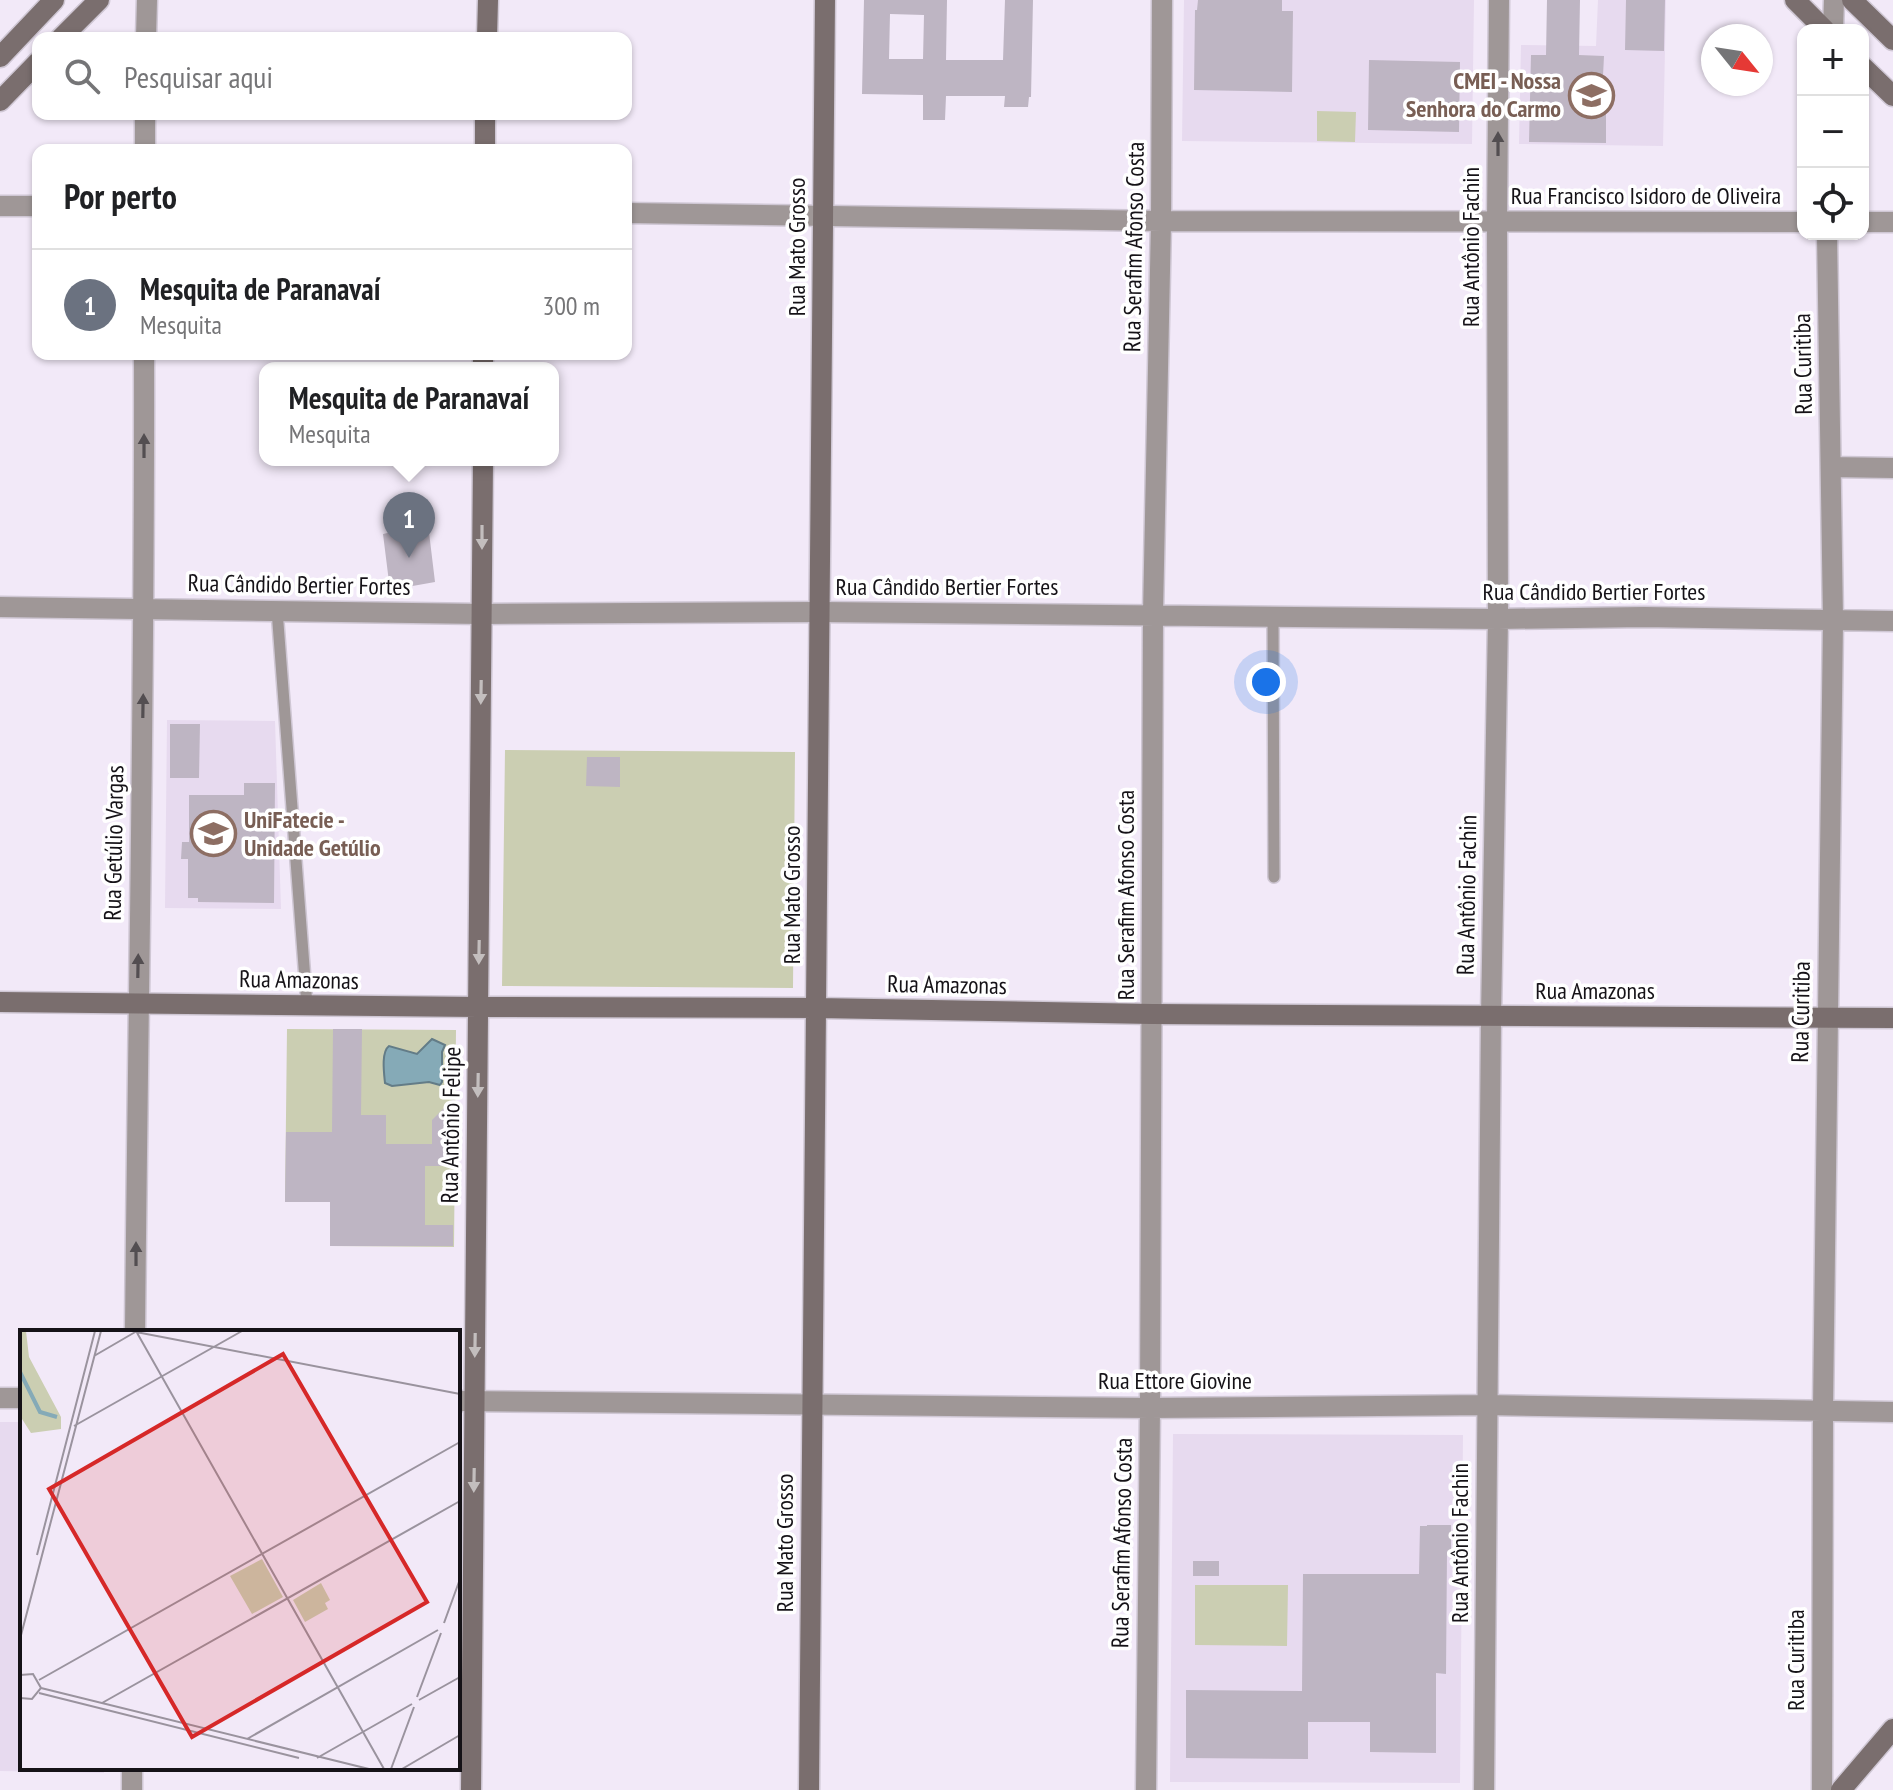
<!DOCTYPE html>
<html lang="pt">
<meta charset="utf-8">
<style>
body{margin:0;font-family:"PT Sans Narrow",sans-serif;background:#f2f2f2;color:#202124}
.controls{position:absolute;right:24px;top:24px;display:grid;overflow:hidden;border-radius:16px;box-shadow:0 2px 6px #0004}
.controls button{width:72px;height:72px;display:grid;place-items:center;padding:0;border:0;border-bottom:2px solid #e0e0e0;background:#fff;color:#202124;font:40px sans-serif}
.compass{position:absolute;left:1701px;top:24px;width:72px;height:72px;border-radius:50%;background:#fff;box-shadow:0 2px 6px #0004;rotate:120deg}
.you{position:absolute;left:1266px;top:682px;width:28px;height:28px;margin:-20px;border:6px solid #fff;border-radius:50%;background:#1a73e8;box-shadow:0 0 0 12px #1a73e833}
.badge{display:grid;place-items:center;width:52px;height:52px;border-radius:50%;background:#111827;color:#fff;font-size:26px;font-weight:700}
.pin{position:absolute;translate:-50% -66px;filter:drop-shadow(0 2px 4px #0008)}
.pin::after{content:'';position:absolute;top:42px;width:28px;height:24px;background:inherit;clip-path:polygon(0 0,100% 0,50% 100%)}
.popup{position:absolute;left:259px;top:362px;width:300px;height:104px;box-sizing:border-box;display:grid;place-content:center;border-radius:16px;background:#fff;filter:drop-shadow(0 2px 6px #0005);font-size:26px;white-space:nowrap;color:#757577}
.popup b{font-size:30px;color:#202124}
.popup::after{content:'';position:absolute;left:50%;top:100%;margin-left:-16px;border:16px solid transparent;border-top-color:#fff}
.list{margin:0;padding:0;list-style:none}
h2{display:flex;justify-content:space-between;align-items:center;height:104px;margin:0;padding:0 32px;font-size:34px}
h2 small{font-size:26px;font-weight:400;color:#757577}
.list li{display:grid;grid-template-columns:52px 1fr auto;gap:24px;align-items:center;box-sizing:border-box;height:112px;padding:0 32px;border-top:2px solid #e0e0e0}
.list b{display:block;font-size:30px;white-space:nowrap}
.list p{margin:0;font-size:26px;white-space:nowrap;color:#757577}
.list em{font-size:26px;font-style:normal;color:#757577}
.icon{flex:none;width:44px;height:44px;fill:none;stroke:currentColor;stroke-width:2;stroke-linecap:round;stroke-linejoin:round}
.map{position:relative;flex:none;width:1893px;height:1790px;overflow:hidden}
.search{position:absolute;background:#fff;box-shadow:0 2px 6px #0004;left:32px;top:32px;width:600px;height:88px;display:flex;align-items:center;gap:20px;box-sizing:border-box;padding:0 28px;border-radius:16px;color:#757577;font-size:30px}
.panel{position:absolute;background:#fff;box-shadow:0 2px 6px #0004;left:32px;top:144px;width:600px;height:216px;border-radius:16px}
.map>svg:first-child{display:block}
.built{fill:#e7daef}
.green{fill:#cbceb2}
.water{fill:#85aab7;stroke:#637c87;stroke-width:2}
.building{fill:#beb5c3;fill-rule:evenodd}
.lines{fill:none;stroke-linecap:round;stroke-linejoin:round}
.lane-casing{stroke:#cfc7d4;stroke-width:14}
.street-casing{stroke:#cfc7d4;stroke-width:23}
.secondary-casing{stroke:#cfc7d4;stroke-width:23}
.lane{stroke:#9f9797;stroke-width:11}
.street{stroke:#9f9797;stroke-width:20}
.secondary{stroke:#7a6e6e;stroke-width:20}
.oneway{fill:#534e51}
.oneway2{fill:#c3bebe}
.labels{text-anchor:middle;stroke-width:7;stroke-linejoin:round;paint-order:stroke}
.education-label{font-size:24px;font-weight:bold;fill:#785e54;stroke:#fff;text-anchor:end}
.street-label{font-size:24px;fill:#151217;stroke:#fff}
.inset-river{fill:none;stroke:#85aab7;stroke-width:4}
.inset-road{fill:none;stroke:#9a939e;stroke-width:2}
.view{fill:#d62828;fill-opacity:0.15;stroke:#d62828;stroke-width:4}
.inset-edge{fill:none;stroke:#151217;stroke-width:4}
</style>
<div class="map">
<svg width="1893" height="1790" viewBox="0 0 1893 1790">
<rect width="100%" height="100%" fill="#f2e9f8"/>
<path class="built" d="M1184,0H1474L1472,144L1182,141Z
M1598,0H1666L1663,146L1519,144L1521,45L1596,46Z
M167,720L275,721L281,909L165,908Z
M0,1422H22V1768H104V1773L0,1771Z
M1173,1434L1463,1435L1460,1783L1170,1782Z"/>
<path class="green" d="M1317,111L1356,112L1355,142L1317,141Z
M505,750L795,752L793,988L502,986Z
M287,1029L456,1030L454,1247L330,1246V1202H285Z
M1195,1585H1288L1287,1646L1195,1645Z"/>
<path class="water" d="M432,1039L445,1045L442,1052V1082L440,1085L429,1082L392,1086L385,1083C384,1073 381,1052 389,1046L417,1054Z"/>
<path class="building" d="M864,0H947L946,60H1003L1005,0H1033L1031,97H1029L1028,107H1004L1005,96H946L945,120H923V95L862,94ZM890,14L924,15L923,59H889Z
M1198,0H1282V11H1293L1292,92L1194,90L1195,10H1197Z
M1547,0H1580L1579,55L1604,56L1603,76L1592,75L1591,114H1606V143L1529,142L1531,55H1546Z
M1626,0H1665L1664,51L1625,50Z
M1369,60L1460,62L1459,132L1368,130Z
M428,524L435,582L390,590L383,534Z
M170,724H200L199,778H170Z
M587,757H620V787L586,786Z
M244,783H275L274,903L198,902V898H188V859H181L182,842H189V795H244Z
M333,1029H362L361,1115H386V1144H432V1120L454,1098L453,1166H425V1225H453V1246H330V1202H285L286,1132H332Z
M1427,1525H1451V1552H1447L1446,1674L1436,1673V1753L1370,1752V1722H1308V1759L1186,1758V1690L1302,1691L1303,1574H1419L1420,1526H1427Z
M1193,1561H1219V1576H1193Z"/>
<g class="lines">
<defs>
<path id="lane" d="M277,610L307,1006
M1273,617L1274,877"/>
<path id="street" d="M1833,30L1834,0
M146,38L147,0
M145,150V114
M0,206H38
M626,213L1161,221L1803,222
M1863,222H1893
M1831,467L1893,468
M0,607L482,614L820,612L1498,619L1644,617L1893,621
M135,1332C138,1006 145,680 144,354
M0,1398H22
M458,1401L1150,1408L1487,1405L1893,1412
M132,1790V1768
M1146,1790L1150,1408L1153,614L1161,221L1162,0
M1484,1790L1491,1017L1498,619L1497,222L1499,0
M1822,1790L1823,1410L1833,620L1827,234"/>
<path id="secondary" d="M1795,0L1825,30
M1852,0L1893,40
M61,38L99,0
M487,38L488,0
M0,57L54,0
M1863,67L1893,96
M0,101L38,62
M485,150V114
M483,368V354
M0,1002L478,1007L817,1008L1152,1014L1893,1018
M471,1790L483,460
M809,1790L825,0
M1841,1790L1893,1729"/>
</defs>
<use href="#lane" class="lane-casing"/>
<use href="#street" class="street-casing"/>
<use href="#secondary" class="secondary-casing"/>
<use href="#lane" class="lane"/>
<use href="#street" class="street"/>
<use href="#secondary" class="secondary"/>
</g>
<defs><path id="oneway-solid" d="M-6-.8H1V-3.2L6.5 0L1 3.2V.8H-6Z" transform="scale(2)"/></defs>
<g class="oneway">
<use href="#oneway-solid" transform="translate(1498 144) rotate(-90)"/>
<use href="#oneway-solid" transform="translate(144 446) rotate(-90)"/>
<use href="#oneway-solid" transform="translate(143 706) rotate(-89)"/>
<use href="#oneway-solid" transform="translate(138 966) rotate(-89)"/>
<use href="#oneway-solid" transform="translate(136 1254) rotate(-90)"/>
</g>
<g class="oneway2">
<use href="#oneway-solid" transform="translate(482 537) rotate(90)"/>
<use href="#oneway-solid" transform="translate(481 692) rotate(91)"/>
<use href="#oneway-solid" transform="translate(479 952) rotate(91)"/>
<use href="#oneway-solid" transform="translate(478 1085) rotate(91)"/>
<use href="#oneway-solid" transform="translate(475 1345) rotate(91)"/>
<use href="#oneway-solid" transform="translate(474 1480) rotate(91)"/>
</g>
<defs>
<symbol id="school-ring" viewBox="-11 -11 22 22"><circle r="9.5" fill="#fff" stroke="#8d6e63" stroke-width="1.5"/><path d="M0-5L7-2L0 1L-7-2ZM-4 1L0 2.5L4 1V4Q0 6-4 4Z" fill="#8d6e63"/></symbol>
<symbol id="university-ring" viewBox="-11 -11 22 22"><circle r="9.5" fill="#fff" stroke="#8d6e63" stroke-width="1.5"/><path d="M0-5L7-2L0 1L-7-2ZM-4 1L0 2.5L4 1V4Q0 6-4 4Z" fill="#8d6e63"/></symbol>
</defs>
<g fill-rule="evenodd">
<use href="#school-ring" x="1566" y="70" width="51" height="51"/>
<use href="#university-ring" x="188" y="808" width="51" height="51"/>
</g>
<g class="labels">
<g class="education-label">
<text x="1561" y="89">CMEI - Nossa<tspan x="1561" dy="28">Senhora do Carmo</tspan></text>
<text x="244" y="828" text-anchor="start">UniFatecie -<tspan x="244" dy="28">Unidade Getúlio</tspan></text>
</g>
<g class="street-label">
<text x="1646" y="204">Rua Francisco Isidoro de Oliveira</text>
<text transform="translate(797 247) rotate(-90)" y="8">Rua Mato Grosso</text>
<text transform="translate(1134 247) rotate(-89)" y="8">Rua Serafim Afonso Costa</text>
<text transform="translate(1471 247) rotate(-90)" y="8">Rua Antônio Fachin</text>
<text transform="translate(1803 364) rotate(-91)" y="8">Rua Curitiba</text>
<text transform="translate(299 585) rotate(1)" y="8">Rua Cândido Bertier Fortes</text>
<text x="947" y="595">Rua Cândido Bertier Fortes</text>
<text x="1594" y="600">Rua Cândido Bertier Fortes</text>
<text transform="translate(114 843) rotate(-89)" y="8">Rua Getúlio Vargas</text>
<text transform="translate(792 895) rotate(-90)" y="8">Rua Mato Grosso</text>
<text transform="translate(1126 895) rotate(-90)" y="8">Rua Serafim Afonso Costa</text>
<text transform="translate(1467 895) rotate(-89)" y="8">Rua Antônio Fachin</text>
<text transform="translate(299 980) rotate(1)" y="8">Rua Amazonas</text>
<text transform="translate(947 985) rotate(1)" y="8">Rua Amazonas</text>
<text x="1595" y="999">Rua Amazonas</text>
<text transform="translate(1801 1012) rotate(-89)" y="8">Rua Curitiba</text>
<text transform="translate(451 1125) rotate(-89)" y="8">Rua Antônio Felipe</text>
<text x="1175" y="1389">Rua Ettore Giovine</text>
<text transform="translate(785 1543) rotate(-90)" y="8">Rua Mato Grosso</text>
<text transform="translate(1122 1543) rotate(-89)" y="8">Rua Serafim Afonso Costa</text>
<text transform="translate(1460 1543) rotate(-90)" y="8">Rua Antônio Fachin</text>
<text transform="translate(1796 1660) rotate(-90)" y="8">Rua Curitiba</text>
</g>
</g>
<g transform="translate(20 1330)">
<rect width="440" height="440" fill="#f2e9f8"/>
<path d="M0,1H6L9,27L41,87V99L11,103L2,89ZM242,229L263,267L232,284L210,246ZM301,253L310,270L305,273L308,279L285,292L273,270Z" fill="#cbceb2"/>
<path class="inset-river" d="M0,42L20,82L37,87"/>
<path class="inset-road" d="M116,1L364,439M116,2L440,64M74,26L117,1M54,96L222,1M17,225L75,1M424,293L440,249M0,309L81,1M0,345L13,344L21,358L12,369L0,368M19,350L440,112M21,358L349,439M19,363L279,428M397,367L421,303M399,370L440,347M82,373L440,171M227,409L418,300M297,428L392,374M371,439L394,377M382,439L440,405"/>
<path class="view" d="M263,24L407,272L172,407L29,159Z"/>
<rect width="440" height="440" class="inset-edge"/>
</g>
</svg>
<div class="controls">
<button>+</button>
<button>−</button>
<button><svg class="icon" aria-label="locate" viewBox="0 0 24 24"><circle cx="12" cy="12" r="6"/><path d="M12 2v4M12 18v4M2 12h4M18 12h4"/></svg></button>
</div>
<svg class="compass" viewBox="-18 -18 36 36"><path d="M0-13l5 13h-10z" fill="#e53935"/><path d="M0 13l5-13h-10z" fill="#757577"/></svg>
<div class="you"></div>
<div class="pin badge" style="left:409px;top:558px;background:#6b7280">1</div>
<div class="popup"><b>Mesquita de Paranavaí</b>Mesquita</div>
<div class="search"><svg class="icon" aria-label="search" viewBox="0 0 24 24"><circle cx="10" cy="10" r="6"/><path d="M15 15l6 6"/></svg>Pesquisar aqui</div>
<section class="panel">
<h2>Por perto<small></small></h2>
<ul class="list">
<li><span class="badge" style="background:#6b7280">1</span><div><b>Mesquita de Paranavaí</b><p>Mesquita</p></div><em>300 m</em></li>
</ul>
</section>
</div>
